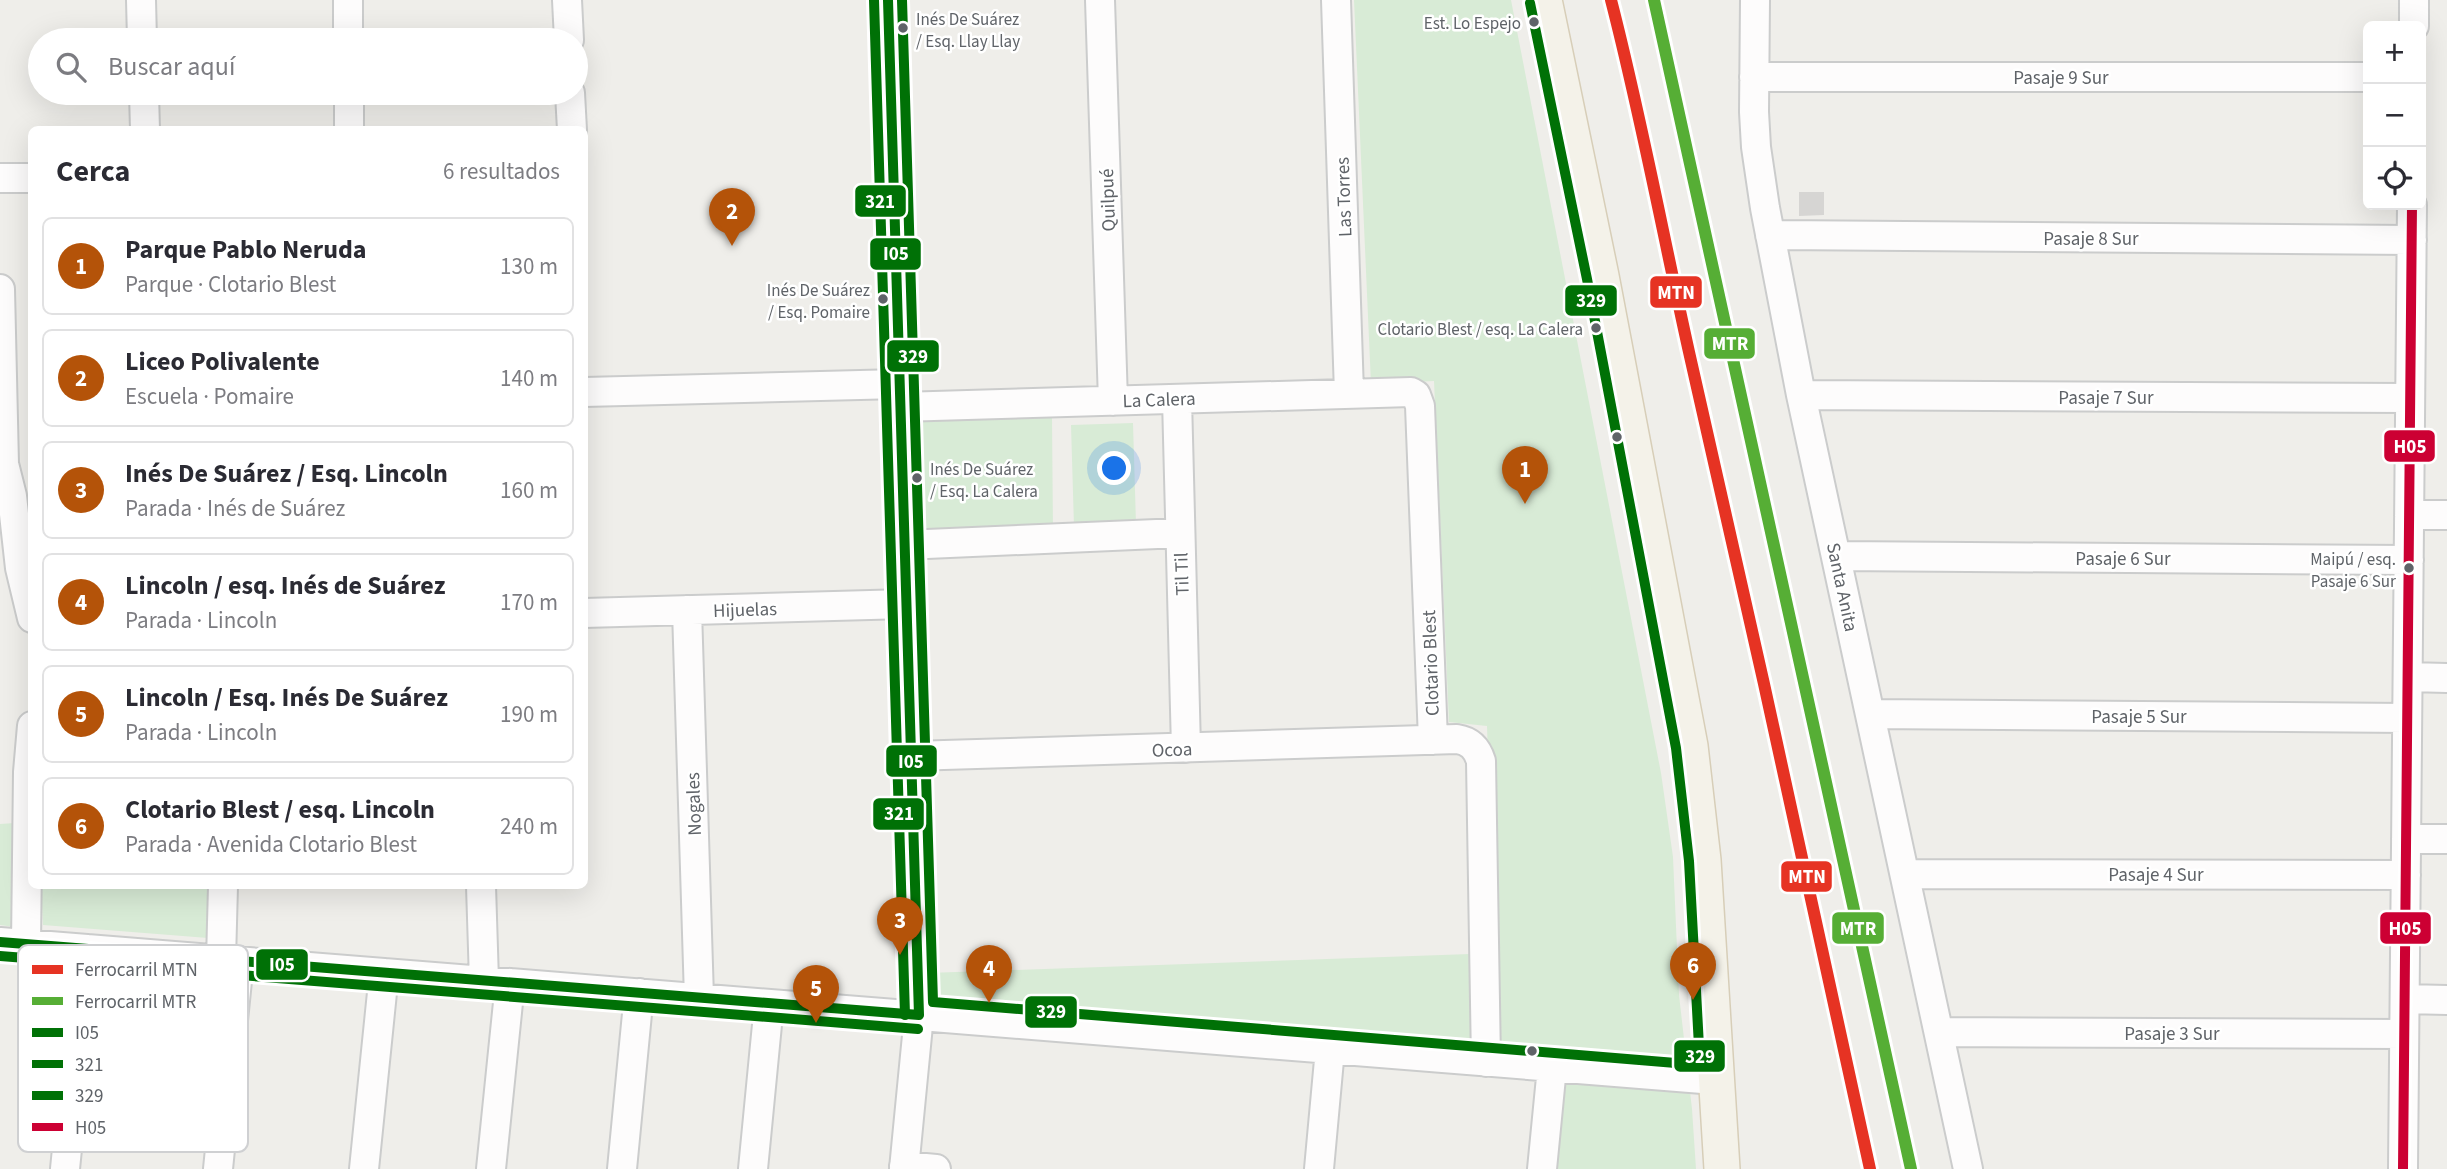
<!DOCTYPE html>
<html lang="es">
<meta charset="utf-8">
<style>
body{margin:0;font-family:"Source Sans 3",sans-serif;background:#f2f2f3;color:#2b2b33}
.controls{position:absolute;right:21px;top:21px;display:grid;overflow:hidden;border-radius:10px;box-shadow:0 7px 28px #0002}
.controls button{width:63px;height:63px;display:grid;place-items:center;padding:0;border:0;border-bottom:2px solid #e1e1e2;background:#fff;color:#2b2b33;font:35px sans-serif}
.you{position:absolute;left:1115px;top:469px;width:24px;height:24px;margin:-18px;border:5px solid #fff;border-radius:50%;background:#1a73e8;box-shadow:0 0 0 10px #1a73e833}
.badge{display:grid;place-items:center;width:46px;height:46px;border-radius:50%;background:#b45309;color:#fff;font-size:23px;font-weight:700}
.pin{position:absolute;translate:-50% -58px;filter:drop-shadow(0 2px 4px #0008)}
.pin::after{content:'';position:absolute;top:37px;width:24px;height:21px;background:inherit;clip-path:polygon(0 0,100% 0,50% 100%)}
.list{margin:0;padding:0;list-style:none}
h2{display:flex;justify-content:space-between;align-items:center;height:91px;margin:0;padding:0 28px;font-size:30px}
h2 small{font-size:23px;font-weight:400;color:#7c7c81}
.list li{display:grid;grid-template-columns:46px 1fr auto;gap:21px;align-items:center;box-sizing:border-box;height:98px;margin:0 14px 14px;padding:0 14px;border:2px solid #e1e1e2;border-radius:10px}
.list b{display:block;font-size:26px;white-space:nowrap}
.list p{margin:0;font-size:23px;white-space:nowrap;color:#7c7c81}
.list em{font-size:23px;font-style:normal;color:#7c7c81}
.icon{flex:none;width:38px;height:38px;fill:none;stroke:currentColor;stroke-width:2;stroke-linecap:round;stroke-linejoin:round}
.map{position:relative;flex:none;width:2447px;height:1169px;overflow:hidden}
.search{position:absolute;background:#fff;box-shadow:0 7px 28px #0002;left:28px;top:28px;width:560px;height:77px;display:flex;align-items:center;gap:18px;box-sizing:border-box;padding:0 24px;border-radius:38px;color:#7c7c81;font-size:26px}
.panel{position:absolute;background:#fff;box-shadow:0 7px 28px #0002;left:28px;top:126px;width:560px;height:763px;border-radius:10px}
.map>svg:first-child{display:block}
.green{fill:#d8ebd6}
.building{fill:#d6d5d3}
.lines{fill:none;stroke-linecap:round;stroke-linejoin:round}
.minor-casing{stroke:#cbcccc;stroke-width:32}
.major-casing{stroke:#d7ceb8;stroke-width:38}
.minor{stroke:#fdfcfc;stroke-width:28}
.major{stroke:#f4f2e9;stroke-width:35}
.bus-1-casing{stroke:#fff;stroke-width:16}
.bus-2-casing{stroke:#fff;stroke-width:16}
.bus-3-casing{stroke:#fff;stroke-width:16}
.bus-4-casing{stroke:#fff;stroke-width:16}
.bus-1{stroke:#007106;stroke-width:10}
.bus-2{stroke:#007106;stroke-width:10}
.bus-3{stroke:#007106;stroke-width:10}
.bus-4{stroke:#c03;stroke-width:10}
.rail-1-casing{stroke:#fff;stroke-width:18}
.rail-2-casing{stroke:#fff;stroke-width:18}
.rail-1{stroke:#e63323;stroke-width:12}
.rail-2{stroke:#56ae35;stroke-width:12}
.bus-dot{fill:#5f6368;stroke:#fff;stroke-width:2.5}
.labels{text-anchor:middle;stroke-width:5;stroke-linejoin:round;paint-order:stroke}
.bus-label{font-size:17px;fill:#5f6368;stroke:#fff;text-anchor:end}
.street-label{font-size:19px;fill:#5f6368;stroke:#fff}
.key{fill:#fff;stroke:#cfd0d2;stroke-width:2}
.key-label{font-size:19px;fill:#5f6368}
.line-badge{stroke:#fff;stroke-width:2.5}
.badge-label{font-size:19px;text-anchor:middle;font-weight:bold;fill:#fff}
</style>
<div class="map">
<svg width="2447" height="1169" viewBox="0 0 2447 1169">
<rect width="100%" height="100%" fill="#efeeea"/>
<path class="green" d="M1354,0H1511L1661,773L1673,857L1679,995L1692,1109L1696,1169H1554L1561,1055L1497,1048L1487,726L1449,722L1434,381L1371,384Z
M1052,417L1053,532L911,533L910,418Z
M1133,423L1136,524L1074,527L1071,425Z
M15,823V927L0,925V824Z
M41,886H208V938L43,925Z
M1470,954L1473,1042L929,1004L928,973Z"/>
<path class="building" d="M1799,192H1824V215L1799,216Z"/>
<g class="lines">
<defs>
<path id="minor" d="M141,0L142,40
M348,0V40
M567,0L569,40
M888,0L919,1015L904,1169
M1100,0L1113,401
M1336,0L1349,393
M1755,0L1754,112L1756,147L1765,208L1801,395L1968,1169
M2414,26V0
M1754,77H2368
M144,93L145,130
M349,93V130
M570,93L572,130
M0,178H32
M1770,235L2412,240
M0,289L4,464L12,496L20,568L32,618
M584,392L899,384
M1801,395L2410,398
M1177,399L1186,748
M900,407L1411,392L1416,395L1420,406L1433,740
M2409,515H2447
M904,545L1180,533
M1837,556L2409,560
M687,610L699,998
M584,613L906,604
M2408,677L2447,678
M1870,714L2407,718
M911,756L1457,739C1470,741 1477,748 1481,761L1486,1062
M2406,839H2447
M1906,874L2406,875
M481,886L484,981
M0,942L1715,1080
M26,944L28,772L32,726
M221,960L223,886
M2405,999L2447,1000
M1939,1032L2404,1034
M904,1166L936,1169
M65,1169L87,949
M218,1169L239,961
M364,1169L384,973
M491,1169L510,983
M622,1169L639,993
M753,1169L769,1004
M1319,1169L1330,1049
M1542,1169L1552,1067
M2403,1169L2412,205"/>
<path id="major" d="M1544,0L1601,276L1690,746L1703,860L1722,1169"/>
</defs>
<use href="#minor" class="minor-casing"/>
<use href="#major" class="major-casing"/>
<use href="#minor" class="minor"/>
<use href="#major" class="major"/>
<defs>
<path id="bus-1" d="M888,0L919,1015
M0,942L919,1015"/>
<path id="bus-2" d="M874,0L905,1015
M0,956L918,1029"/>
<path id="bus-3" d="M902,0L933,1002L1700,1065L1689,861L1676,748L1587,279L1530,3"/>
<path id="bus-4" d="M2403,1169L2412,205"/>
</defs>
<use href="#bus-1" class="bus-1-casing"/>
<use href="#bus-2" class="bus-2-casing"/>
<use href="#bus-3" class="bus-3-casing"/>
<use href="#bus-4" class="bus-4-casing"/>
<use href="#bus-1" class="bus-1"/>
<use href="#bus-2" class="bus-2"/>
<use href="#bus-3" class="bus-3"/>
<use href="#bus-4" class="bus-4"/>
<defs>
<path id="rail-1" d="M1611,0C1641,116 1663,235 1689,352C1751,624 1812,896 1870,1169"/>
<path id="rail-2" d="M1654,0L1911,1169"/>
</defs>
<use href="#rail-1" class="rail-1-casing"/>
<use href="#rail-2" class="rail-2-casing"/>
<use href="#rail-1" class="rail-1"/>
<use href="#rail-2" class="rail-2"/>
</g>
<g class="bus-dot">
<circle cx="1534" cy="22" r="6"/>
<circle cx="903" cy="28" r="6"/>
<circle cx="883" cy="299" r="6"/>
<circle cx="1596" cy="328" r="6"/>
<circle cx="1617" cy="437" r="6"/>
<circle cx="917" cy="478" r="6"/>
<circle cx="2409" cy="568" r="6"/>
<circle cx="1532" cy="1051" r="6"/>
</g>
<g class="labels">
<g class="bus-label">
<text x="916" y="25" text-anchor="start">Inés De Suárez<tspan x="916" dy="22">/ Esq. Llay Llay</tspan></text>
<text x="1521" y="29">Est. Lo Espejo</text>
<text x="870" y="296">Inés De Suárez<tspan x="870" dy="22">/ Esq. Pomaire</tspan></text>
<text x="1583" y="335">Clotario Blest / esq. La Calera</text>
<text x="930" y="475" text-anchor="start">Inés De Suárez<tspan x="930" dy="22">/ Esq. La Calera</tspan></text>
<text x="2396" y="565">Maipú / esq.<tspan x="2396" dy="22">Pasaje 6 Sur</tspan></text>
</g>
<g class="street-label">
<text x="2061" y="84">Pasaje 9 Sur</text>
<text transform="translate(1343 197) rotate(-92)" y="7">Las Torres</text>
<text transform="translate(1107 200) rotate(-92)" y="7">Quilpué</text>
<text x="2091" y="245">Pasaje 8 Sur</text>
<text x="2106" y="404">Pasaje 7 Sur</text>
<text transform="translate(1159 399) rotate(-2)" y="7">La Calera</text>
<text x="2123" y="565">Pasaje 6 Sur</text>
<text transform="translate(1181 574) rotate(-92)" y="7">Til Til</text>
<text transform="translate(1843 587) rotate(78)" y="7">Santa Anita</text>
<text transform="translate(745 609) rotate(-2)" y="7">Hijuelas</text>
<text transform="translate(1430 663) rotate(-92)" y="7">Clotario Blest</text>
<text x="2139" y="723">Pasaje 5 Sur</text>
<text transform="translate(1172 749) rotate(-2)" y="7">Ocoa</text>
<text transform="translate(693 804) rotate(-92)" y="7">Nogales</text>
<text x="2156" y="881">Pasaje 4 Sur</text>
<text x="2172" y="1040">Pasaje 3 Sur</text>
</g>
</g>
<rect x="18" y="945" width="230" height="207" rx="10" class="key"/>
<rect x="32" y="965" width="31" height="9" fill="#e63323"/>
<rect x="32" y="997" width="31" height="8" fill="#56ae35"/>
<rect x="32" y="1028" width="31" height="9" fill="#007106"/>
<rect x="32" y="1060" width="31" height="8" fill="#007106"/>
<rect x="32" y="1091" width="31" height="9" fill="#007106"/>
<rect x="32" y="1123" width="31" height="8" fill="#c03"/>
<g class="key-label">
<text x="75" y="976">Ferrocarril MTN</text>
<text x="75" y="1008">Ferrocarril MTR</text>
<text x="75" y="1039">I05</text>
<text x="75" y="1071">321</text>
<text x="75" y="1102">329</text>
<text x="75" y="1134">H05</text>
</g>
<g class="line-badge">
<rect x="854" y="184" width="53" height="34" rx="7" fill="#007106"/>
<rect x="869" y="237" width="53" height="34" rx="7" fill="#007106"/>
<rect x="1649" y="275" width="54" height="34" rx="7" fill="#e63323"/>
<rect x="1564" y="284" width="54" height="33" rx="7" fill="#007106"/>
<rect x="1703" y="327" width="53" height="33" rx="7" fill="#56ae35"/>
<rect x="886" y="339" width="54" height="34" rx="7" fill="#007106"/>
<rect x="2383" y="429" width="53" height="34" rx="7" fill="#c03"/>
<rect x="885" y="744" width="53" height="34" rx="7" fill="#007106"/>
<rect x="872" y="797" width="53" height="34" rx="7" fill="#007106"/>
<rect x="1780" y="860" width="53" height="33" rx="7" fill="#e63323"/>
<rect x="2379" y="911" width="53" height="34" rx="7" fill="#c03"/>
<rect x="1831" y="911" width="54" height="34" rx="7" fill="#56ae35"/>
<rect x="255" y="948" width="54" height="33" rx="7" fill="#007106"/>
<rect x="1024" y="995" width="54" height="34" rx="7" fill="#007106"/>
<rect x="1673" y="1039" width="53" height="34" rx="7" fill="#007106"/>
</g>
<g class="badge-label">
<text x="880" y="208">321</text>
<text x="896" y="260">I05</text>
<text x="1676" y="299">MTN</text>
<text x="1591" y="307">329</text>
<text x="1730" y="350">MTR</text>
<text x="913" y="363">329</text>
<text x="2410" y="453">H05</text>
<text x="911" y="768">I05</text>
<text x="899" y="820">321</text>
<text x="1807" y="883">MTN</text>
<text x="2405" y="935">H05</text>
<text x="1858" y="935">MTR</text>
<text x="282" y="971">I05</text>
<text x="1051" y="1018">329</text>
<text x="1700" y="1063">329</text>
</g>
</svg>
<div class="controls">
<button>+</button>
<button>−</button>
<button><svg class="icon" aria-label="locate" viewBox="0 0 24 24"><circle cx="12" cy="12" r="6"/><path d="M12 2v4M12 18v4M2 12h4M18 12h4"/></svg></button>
</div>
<div class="you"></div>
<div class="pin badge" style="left:1525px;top:504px">1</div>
<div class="pin badge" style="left:732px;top:246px">2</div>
<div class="pin badge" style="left:900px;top:955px">3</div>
<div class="pin badge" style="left:989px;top:1003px">4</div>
<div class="pin badge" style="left:816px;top:1023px">5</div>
<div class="pin badge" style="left:1693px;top:1000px">6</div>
<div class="search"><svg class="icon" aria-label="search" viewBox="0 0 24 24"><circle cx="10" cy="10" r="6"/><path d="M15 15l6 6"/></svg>Buscar aquí</div>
<section class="panel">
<h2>Cerca<small>6 resultados</small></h2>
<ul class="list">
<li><span class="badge">1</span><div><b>Parque Pablo Neruda</b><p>Parque · Clotario Blest</p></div><em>130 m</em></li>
<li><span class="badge">2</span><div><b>Liceo Polivalente</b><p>Escuela · Pomaire</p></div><em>140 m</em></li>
<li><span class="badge">3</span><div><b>Inés De Suárez / Esq. Lincoln</b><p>Parada · Inés de Suárez</p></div><em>160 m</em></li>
<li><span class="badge">4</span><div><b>Lincoln / esq. Inés de Suárez</b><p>Parada · Lincoln</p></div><em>170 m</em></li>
<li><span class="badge">5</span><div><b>Lincoln / Esq. Inés De Suárez</b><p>Parada · Lincoln</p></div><em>190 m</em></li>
<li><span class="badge">6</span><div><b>Clotario Blest / esq. Lincoln</b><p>Parada · Avenida Clotario Blest</p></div><em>240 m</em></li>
</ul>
</section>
</div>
